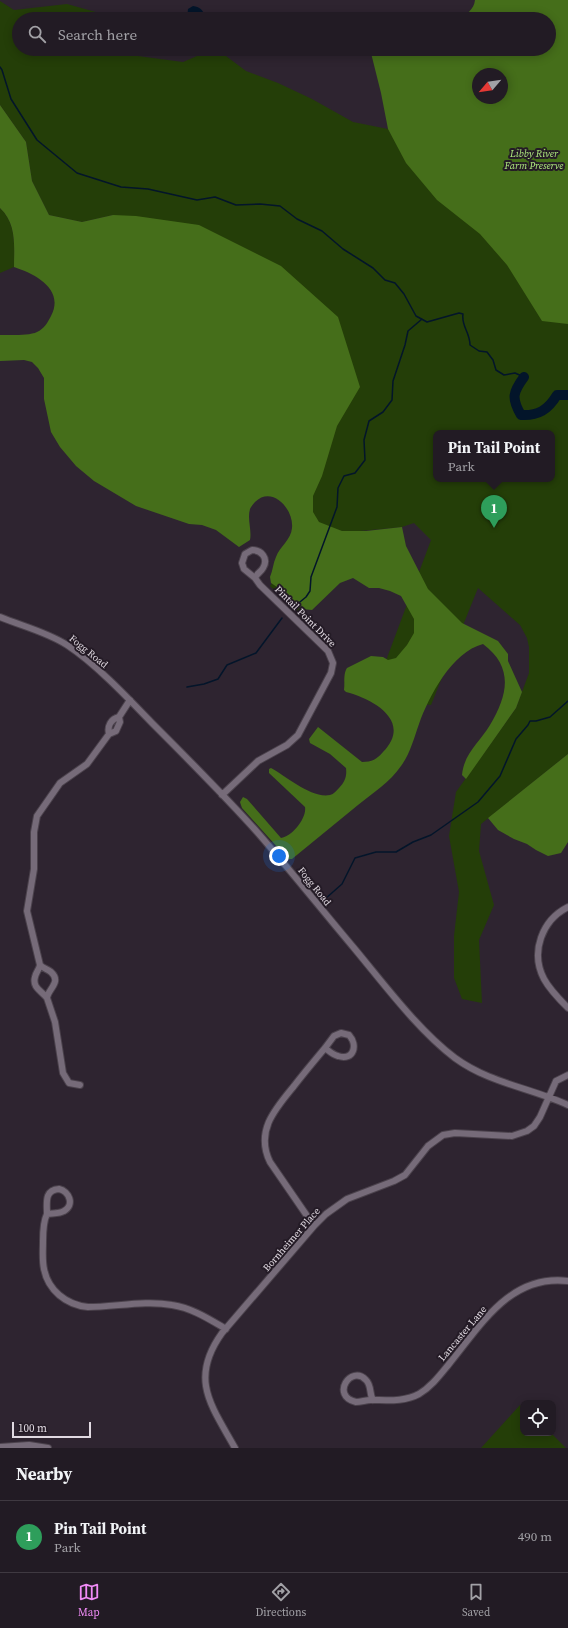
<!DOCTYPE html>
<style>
body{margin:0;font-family:"Source Serif 4",serif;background:#2e2831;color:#f1f3f6}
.controls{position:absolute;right:12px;bottom:12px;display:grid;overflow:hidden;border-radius:8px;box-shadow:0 2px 10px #0003}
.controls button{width:36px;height:36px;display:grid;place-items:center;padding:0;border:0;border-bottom:1px solid #3f3941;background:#221b24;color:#f1f3f6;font:20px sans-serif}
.compass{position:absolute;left:472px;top:68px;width:36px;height:36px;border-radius:50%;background:#221b24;box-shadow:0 2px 10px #0003;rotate:241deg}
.scale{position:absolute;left:12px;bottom:10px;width:79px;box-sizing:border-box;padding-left:4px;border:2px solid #e0d9e1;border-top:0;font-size:11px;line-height:14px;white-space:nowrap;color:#e0d9e1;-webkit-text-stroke:3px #241b26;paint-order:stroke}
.you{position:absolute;left:279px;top:856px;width:14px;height:14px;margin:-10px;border:3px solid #fff;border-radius:50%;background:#1a73e8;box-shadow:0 0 0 6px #1a73e833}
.badge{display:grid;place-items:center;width:26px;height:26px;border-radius:50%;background:#f08bf6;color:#fff;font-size:13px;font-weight:700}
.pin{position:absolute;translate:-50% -33px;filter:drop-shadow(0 1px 2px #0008)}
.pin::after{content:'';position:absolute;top:21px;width:14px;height:12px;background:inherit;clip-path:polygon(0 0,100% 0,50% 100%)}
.popup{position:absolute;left:433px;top:430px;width:122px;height:52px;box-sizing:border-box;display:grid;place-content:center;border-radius:8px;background:#221b24;filter:drop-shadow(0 1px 3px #0005);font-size:13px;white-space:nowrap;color:#a2a1a6}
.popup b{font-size:15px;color:#f1f3f6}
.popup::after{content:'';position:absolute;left:50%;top:100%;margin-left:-8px;border:8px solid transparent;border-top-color:#221b24}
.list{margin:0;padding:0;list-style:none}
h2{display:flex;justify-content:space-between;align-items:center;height:52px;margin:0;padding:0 16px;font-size:17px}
h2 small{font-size:13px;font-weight:400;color:#a2a1a6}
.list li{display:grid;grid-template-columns:26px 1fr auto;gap:12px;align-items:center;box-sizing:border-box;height:72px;padding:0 16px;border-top:1px solid #3f3941}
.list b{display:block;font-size:15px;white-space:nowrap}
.list p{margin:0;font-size:13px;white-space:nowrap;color:#a2a1a6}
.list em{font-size:13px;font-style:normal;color:#a2a1a6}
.icon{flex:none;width:22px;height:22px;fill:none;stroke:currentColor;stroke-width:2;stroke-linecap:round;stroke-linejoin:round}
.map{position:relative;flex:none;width:568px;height:1448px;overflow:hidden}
.search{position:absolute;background:#221b24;box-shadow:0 2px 10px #0003;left:12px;right:12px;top:12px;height:44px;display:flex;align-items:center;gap:10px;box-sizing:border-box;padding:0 14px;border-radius:22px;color:#a2a1a6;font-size:15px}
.sheet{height:124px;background:#221b24}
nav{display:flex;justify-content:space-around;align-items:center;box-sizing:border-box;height:56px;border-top:1px solid #3f3941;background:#221b24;font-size:11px;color:#a2a1a6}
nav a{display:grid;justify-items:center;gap:2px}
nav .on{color:#f08bf6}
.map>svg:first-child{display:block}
.green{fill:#243e08;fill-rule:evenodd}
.forest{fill:#456e1a;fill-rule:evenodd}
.water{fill:#03152a}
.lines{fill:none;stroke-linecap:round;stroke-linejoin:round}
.stream{stroke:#03152a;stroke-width:1.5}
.river{stroke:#03152a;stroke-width:10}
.street-casing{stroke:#4b424c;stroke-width:8}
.street{stroke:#766b79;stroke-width:6}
.labels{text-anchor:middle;stroke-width:4;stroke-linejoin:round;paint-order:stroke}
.park-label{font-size:10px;font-style:italic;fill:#b0eb7f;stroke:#241b26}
.street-label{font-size:10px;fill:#e0d9e1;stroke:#241b26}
</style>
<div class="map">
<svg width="568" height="1448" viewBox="0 0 568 1448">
<rect width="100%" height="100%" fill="#2e2430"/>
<path class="green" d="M0,1L14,10L67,4L110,16L112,19H19V49H134L138,56L183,62L211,50L222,53L246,71L278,83L312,99L353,122L388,129L391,134L568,83V754L481,824L479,851L494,905L479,940L482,1003L462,999L454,978V936L459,892L449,836L456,792L516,708L529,673V647L527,638L520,625L478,588L431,705L372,698L431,540L414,523L402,527L360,531L300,614L270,586L318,521L113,215L82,222L49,215L32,181L26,142L0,105ZM436,433H552V479H436Z
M0,208C17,224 14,246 14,267L0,273Z
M520,1405L523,1409V1433H551L566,1448H481Z"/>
<path class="forest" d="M475,0H568V324L542,321L507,265L480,234L437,200L406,163L388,129L381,93L370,49H549V19H459C466,14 474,10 475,0ZM478,74H502V98H478Z
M0,105L26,142L32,181L49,215L82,222L113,215L136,216L199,225L281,266L338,317L360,387L337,426L322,476L313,496V512L319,522L342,531H366L402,527L406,546L428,589L462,623L498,641L508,654V661L522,692L516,708L466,779L462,775C464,753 480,742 490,725C508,695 514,667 483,644C452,652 429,696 419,724C414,738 410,754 401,766C390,782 373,793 358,805C336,823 314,841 292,859H288L242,808L240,802L243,797L247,799L281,838C292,837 307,818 305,807L269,773V769L271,768C286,776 312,799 330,795C334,794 336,791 339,788C345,782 347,776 346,768L330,754L310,743L309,739L318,727L362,762C372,762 377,759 383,752C413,721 373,699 346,692L344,690C345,683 343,674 347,668L371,656L383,657L388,660L396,658L407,645L414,633V619L401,596L390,591L379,588H369L353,578L340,583L312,610L302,609L283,591L271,583L270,577C273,570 273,563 276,557C280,546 291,540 292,528C294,509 272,485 255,502C253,504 251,507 250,509C247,519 252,530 250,540L239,547L216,530L202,525L189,524L136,506L94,481L76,466L60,447L51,432L44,399V378L38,368L32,362L24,360L0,361V335C9,335 29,336 37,332C44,329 48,322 51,316C65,289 35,274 14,267C14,246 17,224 0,208Z
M568,754V842L561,853L548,856L536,850L527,844L514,839L498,830L488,818Z"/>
<path class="water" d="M193,6C200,7 206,11 203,19H187L188,9Z"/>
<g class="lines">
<path class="stream" d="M0,67L2,70L11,99L37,140L77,173L121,187L148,189L197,200L215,197L236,205L260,204L280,206L297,219L322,231L343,249L373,268L385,280L395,283L404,294L416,316L427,322L459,313L463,314C461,326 470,332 470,345L479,351L487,352L493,360L496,370L504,375L515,373L524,377
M295,606L306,597L310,591L311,577L337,507L338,488L344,476L355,473L365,460L364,440L369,421L383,412L392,400L393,381L405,345L408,331L422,319
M187,687L204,684L218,679L227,665L256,653L282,618
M325,899L342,884L355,858L376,852H396L413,842L431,835L478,802L500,776L516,739L528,725L530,721H536L550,717L568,701"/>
<path class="river" d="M524,377C513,392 511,398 521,415C538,416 548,410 557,395H568"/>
<defs>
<path id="street" d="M252,550C261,550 269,558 263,568C261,572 257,573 255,578L244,569L242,563L245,554Z
M0,617C22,626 47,632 67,645C96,664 128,698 152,723C188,759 224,795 258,833C291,871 322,910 354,948C384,984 418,1030 455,1058C489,1083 531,1088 568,1105
M119,717L130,700
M222,795L258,761L287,745L298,735L331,673L333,663L328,651L260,585L255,578
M568,907C542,920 530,952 544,979C550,990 559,999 568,1008
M40,965L27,911L34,869V832L37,816L60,783L87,764L109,734L116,731L120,722L119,717C111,719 107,726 109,734
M40,965C43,968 47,969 51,972C62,982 48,989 47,998C42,991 32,988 35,977C36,972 39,970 40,965Z
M47,998L55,1022L63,1073L69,1083L80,1085
M341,1033L349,1035C358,1045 354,1061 338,1056C333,1055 329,1051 325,1048L334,1036Z
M59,1189C69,1191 75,1205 64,1211C59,1214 52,1213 47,1214C47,1203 44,1190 59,1189Z
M47,1214C43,1222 43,1233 43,1241C43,1250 42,1260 44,1269C48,1290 66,1305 88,1307C115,1307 145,1300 172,1305C192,1308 209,1319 226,1329
M314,1226L270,1162C255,1131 275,1109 294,1086C304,1073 315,1060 325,1048
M373,1400C369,1394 372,1386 366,1380C351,1364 330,1396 356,1402C361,1402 366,1400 371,1400C387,1400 404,1402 419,1394C431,1387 440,1375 449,1364C481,1325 510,1274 568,1281
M0,1447L29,1445L48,1448
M235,1448C211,1405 189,1379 222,1333L314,1226L326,1214L347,1199L394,1181L405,1175L428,1146L443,1135L455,1133L512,1136L527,1131L534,1126L540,1117L556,1081L568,1075"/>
</defs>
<use href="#street" class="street-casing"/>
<use href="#street" class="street"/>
</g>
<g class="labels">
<g class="park-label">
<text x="534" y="157">Libby River<tspan x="534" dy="12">Farm Preserve</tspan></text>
</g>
<g class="street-label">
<text transform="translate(306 616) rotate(45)" y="4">Pintail Point Drive</text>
<text transform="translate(89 651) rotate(39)" y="4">Fogg Road</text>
<text transform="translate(315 886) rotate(51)" y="4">Fogg Road</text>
<text transform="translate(291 1239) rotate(-49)" y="4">Bornheimer Place</text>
<text transform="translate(462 1333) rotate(-50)" y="4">Lancaster Lane</text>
</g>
</g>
</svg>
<div class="controls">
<button><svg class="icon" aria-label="locate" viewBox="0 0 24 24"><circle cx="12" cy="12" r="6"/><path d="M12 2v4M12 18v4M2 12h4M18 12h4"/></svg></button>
</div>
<svg class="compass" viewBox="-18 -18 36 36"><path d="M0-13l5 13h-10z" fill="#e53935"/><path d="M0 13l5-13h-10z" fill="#a2a1a6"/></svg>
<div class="scale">100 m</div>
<div class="you"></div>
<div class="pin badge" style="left:494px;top:528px;background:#2e9e5b">1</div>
<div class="popup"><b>Pin Tail Point</b>Park</div>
<div class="search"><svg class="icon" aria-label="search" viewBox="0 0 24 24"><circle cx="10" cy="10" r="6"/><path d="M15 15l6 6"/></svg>Search here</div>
</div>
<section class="sheet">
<h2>Nearby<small></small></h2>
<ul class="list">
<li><span class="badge" style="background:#2e9e5b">1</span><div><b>Pin Tail Point</b><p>Park</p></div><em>490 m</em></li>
</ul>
</section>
<nav>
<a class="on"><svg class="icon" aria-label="map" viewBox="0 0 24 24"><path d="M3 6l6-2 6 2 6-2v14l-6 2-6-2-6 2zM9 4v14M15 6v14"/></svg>Map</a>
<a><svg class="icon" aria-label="directions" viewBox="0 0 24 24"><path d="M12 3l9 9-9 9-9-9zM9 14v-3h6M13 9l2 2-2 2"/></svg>Directions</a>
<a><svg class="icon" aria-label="saved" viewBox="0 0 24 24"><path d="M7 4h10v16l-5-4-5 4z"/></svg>Saved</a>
</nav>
